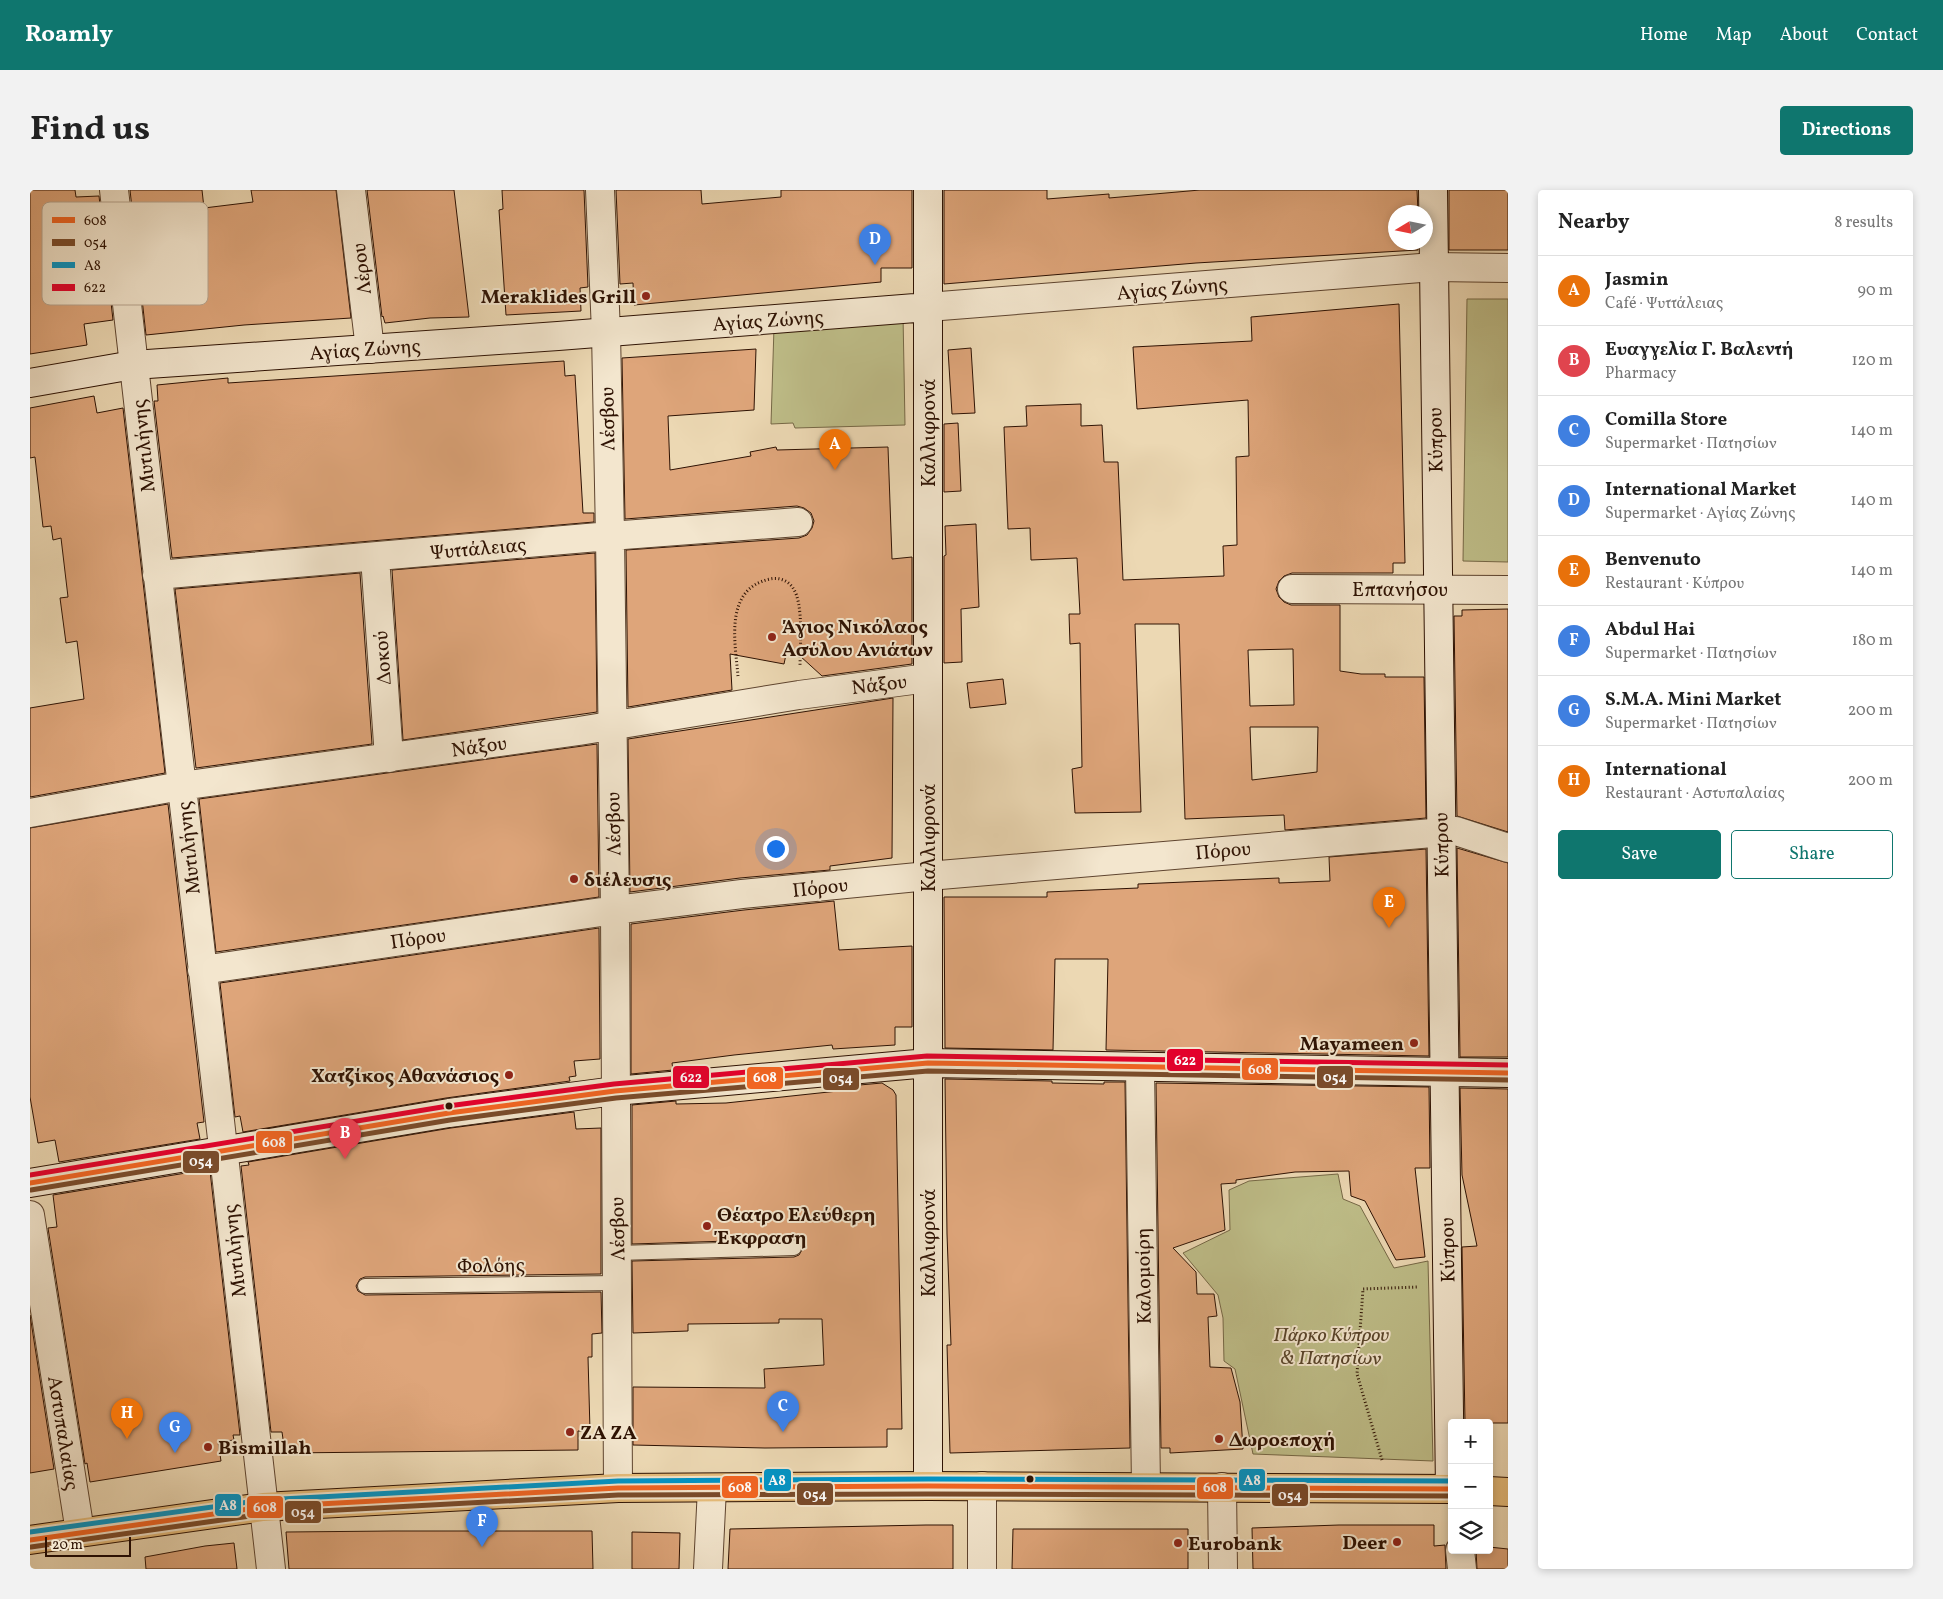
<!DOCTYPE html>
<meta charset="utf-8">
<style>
body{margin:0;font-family:Vollkorn,serif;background:#f2f2f2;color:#222}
.controls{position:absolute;right:15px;bottom:15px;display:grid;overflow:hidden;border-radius:5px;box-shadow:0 2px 8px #0003}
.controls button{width:45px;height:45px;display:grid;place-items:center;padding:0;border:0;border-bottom:1px solid #e0e0e0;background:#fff;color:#222;font:25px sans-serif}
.compass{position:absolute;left:1358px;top:15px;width:45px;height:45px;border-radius:50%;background:#fff;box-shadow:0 2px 8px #0003;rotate:260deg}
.scale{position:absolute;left:15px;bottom:12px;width:86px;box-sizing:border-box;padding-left:5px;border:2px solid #2e1203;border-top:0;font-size:14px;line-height:18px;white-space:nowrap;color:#2e1203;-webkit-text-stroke:4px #f3e6ce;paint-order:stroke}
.you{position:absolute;left:745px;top:658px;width:18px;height:18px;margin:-12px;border:4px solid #fff;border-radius:50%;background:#1a73e8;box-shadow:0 0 0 8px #1a73e833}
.badge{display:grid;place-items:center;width:32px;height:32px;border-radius:50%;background:#0f766e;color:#fff;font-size:16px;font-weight:700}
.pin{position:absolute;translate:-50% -41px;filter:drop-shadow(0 1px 2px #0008)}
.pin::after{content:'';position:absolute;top:26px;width:18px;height:15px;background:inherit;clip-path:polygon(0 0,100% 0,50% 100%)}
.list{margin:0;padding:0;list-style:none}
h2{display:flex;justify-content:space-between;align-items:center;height:65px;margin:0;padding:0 20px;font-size:21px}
h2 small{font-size:16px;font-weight:400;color:#767676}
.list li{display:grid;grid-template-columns:32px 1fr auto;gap:15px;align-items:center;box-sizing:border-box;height:70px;padding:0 20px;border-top:1px solid #e0e0e0}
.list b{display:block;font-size:19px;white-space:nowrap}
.list p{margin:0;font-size:16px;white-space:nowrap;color:#767676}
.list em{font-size:16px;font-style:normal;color:#767676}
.actions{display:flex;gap:10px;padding:15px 20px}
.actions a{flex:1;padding:11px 0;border:1px solid #0f766e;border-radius:5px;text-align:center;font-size:18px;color:#0f766e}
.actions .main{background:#0f766e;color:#fff}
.icon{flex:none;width:28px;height:28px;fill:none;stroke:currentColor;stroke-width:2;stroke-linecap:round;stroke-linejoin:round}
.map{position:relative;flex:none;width:1478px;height:1379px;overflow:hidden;border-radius:5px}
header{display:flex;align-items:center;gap:30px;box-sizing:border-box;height:70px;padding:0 25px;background:#0f766e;color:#fff}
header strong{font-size:24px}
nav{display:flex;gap:28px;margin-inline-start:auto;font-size:18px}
.intro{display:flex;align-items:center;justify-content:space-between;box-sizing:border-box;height:120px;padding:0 30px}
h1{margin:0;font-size:35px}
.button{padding:12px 22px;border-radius:5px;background:#0f766e;color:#fff;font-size:18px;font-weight:700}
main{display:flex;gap:30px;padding:0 30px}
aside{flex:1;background:#fff;border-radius:5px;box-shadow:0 2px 8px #0003}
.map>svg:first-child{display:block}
.green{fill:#bebd88;stroke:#766846}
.building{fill:#dea57a;stroke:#2e1203;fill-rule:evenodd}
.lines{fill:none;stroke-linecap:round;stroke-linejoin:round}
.lane-casing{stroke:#5e442f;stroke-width:16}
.street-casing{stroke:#5e442f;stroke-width:30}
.secondary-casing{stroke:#2e1203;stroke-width:30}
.primary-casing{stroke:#2e1203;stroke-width:30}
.path{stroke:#2e1203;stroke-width:3;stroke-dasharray:1 2.5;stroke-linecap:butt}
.lane{stroke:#f3e6ce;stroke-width:14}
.street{stroke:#f3e6ce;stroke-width:28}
.secondary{stroke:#f3e6ce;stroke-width:28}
.primary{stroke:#e6bc7a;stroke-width:28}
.bus-1-casing{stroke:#f3e6ce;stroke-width:9}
.bus-2-casing{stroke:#f3e6ce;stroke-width:9}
.bus-3-casing{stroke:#f3e6ce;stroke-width:9}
.bus-4-casing{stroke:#f3e6ce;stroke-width:9}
.bus-1{stroke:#f26522;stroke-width:5}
.bus-2{stroke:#7a4b2a;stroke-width:5}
.bus-3{stroke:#0095c8;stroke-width:5}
.bus-4{stroke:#e4002b;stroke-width:5}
.poi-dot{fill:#8f2418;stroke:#f3e6ce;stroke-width:2}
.bus-dot{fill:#2e1203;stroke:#f3e6ce;stroke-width:2}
.labels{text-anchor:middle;stroke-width:4;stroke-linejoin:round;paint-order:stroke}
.street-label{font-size:20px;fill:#2e1203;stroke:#f3e6ce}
.poi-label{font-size:20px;font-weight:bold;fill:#2e1203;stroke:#f3e6ce;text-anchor:start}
.park-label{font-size:20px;font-style:italic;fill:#59452b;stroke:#f3e6ce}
.key{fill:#f3e6ce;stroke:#b8a691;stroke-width:1}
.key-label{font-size:14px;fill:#2e1203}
.line-badge{stroke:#f3e6ce;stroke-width:2}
.badge-label{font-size:14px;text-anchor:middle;font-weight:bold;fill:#fff}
</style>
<header>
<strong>Roamly</strong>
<nav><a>Home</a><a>Map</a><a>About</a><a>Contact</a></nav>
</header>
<div class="intro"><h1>Find us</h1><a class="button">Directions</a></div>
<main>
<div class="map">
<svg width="1478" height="1379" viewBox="0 0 1478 1379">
<rect width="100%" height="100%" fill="#ecd8b3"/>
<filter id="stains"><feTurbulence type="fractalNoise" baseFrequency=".004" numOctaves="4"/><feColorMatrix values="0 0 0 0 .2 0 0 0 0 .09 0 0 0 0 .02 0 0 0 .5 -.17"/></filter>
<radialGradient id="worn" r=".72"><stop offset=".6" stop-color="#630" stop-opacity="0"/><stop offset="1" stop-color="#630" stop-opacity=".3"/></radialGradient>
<path class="green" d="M1437,109H1478V372L1433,371Z
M873,125L875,235L765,238L763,233L741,234L744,137Z
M1308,984L1313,1009L1330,1016L1364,1078L1398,1071L1403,1271L1223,1264L1205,1179L1194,1171L1193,1128L1188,1105L1153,1063L1200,1040L1199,1000L1219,991Z"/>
<path class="building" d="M0,0H45L46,7L69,6L83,130L54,134L57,155L0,164Z
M100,0H172L174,18L223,12L221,0H306L321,128L214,135L116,145Z
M337,0H424L439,127L400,128L355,133L353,126L352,127Z
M472,0H554L558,97L550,98L551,121L476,125L469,20L473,19Z
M586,0H671L672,14L751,7V0H882V78H851V92L604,115L603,93L590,94Z
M914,0H1017V9L1079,4V8L1170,0H1387L1388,22H1366V52H1388V60L1166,73L914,94Z
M1419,0H1478V60H1419Z
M1369,114L1375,373H1363V383H1262L1254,386L1249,391L1246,399L1249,407L1254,412L1261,415H1310V481L1331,484H1355V487H1394L1396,628L1255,640L1254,625L1155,629L1149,434H1105L1111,622L1045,623L1042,579L1052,577L1050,453L1040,454L1039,424H1050L1047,368L1001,370L1000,338L978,339L974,237L997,236L996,216L1051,214V236L1072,235L1074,272H1088L1093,390L1194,386L1193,356L1207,355L1206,267L1219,266L1218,210L1107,219L1103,157L1222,151L1221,127ZM1263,459L1264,515L1220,516L1218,460ZM1220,537H1288L1287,582L1222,590Z
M941,158L945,223L922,224L918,160Z
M726,159L724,220L638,226L640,280L721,266L720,262L746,257L747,260L858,257L862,369L882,367V474L792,486L758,455L754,474L700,464L702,500L598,517L596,360L769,348L777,345L782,338L784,331L781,323L774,318L767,316L595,329L592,168Z
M534,171L535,186L545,185L553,323H564V332L142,368L124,211H128L127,195L198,188V193Z
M64,206L67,223L93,218L135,583L0,607V518L54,509L47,451L36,453L30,408L38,407L31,348L23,350L21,336L13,337L5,267L0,268V218Z
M928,233L931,301L914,302V234Z
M946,334L949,417L931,419L932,472L914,473V366L916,365L915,336Z
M565,363L567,522L373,550L362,380Z
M330,383L342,554L166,578L145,399Z
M1478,419V642L1427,626L1424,426H1432V420Z
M973,489L976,514L940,518L937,493Z
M863,508L862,668L800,676V680L710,688L600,702L598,549Z
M567,554L569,707L186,762L169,609Z
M138,614L174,932L167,933L170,949L29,972L25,950L8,953L0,907V638Z
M1427,658L1478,673V867H1430Z
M1396,659L1399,866L1076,860L1078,769H1025L1023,860L915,858L914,707H1017V702L1108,698V694L1249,688V693L1300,691L1299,667Z
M804,711L809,760L882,756V837H865V855L803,859L802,855L704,865L642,873L643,880L601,884V734L714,720Z
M569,738L570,869L544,871L546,886L539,887L540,891L416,908L213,942L210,926L205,927L190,793Z
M915,889L1022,891V893L1074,894V892H1095L1100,1258L920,1263L917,1155H921L917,1044Z
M852,893L863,900L866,905L872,1239H857V1257L735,1258L603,1255V1197L735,1198L734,1179L794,1175L792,1129H749V1133L658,1134V1141L603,1143L602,1071L764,1067L769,1065L773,1058L771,1053L764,1049L602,1054V915L646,911V914L696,913L808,901L807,897Z
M1126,893L1399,897L1400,978H1385L1395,1067L1366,1070L1335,1011L1321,1006L1319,981L1265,982L1206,990V993L1191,994L1195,1040L1143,1058L1166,1082L1167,1104H1184L1187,1126L1178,1127L1180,1177L1201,1178L1210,1212L1213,1259L1140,1263V1258H1131Z
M1430,898L1478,899V1233H1435L1432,1057L1447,1056L1432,985Z
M544,922L546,939L571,938V1084L335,1087L330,1089L326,1096L328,1101L335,1105L571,1102L572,1143L562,1144V1167H558L560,1241H548V1260L255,1263L252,1242H241L211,976L219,975L218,972L421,938Z
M174,980V981H180L210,1245H203L204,1250L188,1252L191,1271L60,1292L57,1273L55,1274L18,1038L27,1037L23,1005Z
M0,1125L24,1279L0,1283Z
M896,1335H923V1379H698L700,1339Z
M1309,1335H1404V1356L1415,1355L1416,1379H1223L1222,1338Z
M983,1339H1158V1379H982Z
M363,1341H562L563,1379H259L256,1342Z
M602,1342L650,1343L649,1379H602Z
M204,1353L207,1379H116L115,1367L175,1356Z
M1459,1357L1478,1359V1379H1447L1446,1360H1459Z"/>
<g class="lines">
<defs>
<path id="lane" d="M587,1063L764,1058
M335,1096L588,1093"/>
<path id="street" d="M84,0L241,1379
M321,0L340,159
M570,0L576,142L580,346L585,720L588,1298
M898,117L1403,77L1478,78
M345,367L359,568
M127,385L580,346L768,332
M1262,399L1478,400
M0,623L151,596L549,541L769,505L898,488
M172,780L585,720L712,704L898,686L1426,641L1478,658
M1110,877L1116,1296
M0,1025L50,1342
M1192,1297L1193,1379
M1430,1360L1432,1379
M678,1379L682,1298
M952,1379V1296"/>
<path id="secondary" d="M1403,0L1420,1299
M0,193L103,175L528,146L898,117
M0,993L419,923L585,901L898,873L1478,883
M898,1296V0"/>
<path id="primary" d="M1459,1301L1478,1302
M0,1350L233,1317L588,1298L898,1296L1422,1299"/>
</defs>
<use href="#lane" class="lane-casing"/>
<use href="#street" class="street-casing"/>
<use href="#secondary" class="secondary-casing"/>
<use href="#primary" class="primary-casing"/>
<path class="path" d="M708,486C705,451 694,399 740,389C748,387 758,390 763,398C774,414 770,457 770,477
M1352,1270L1327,1184L1333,1099L1389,1097"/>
<use href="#lane" class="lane"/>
<use href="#street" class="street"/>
<use href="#secondary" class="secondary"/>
<use href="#primary" class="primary"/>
<defs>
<path id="bus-1" d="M0,993L419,923L585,901L898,873L1478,883
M0,1350L233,1317L588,1298L898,1296L1422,1299"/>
<path id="bus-2" d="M1,1000L420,930L586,908L898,881L1478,890
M1,1357L234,1324L588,1305L898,1304L1422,1306"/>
<path id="bus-3" d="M0,1342L233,1310L588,1291L898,1289L1422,1291"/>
<path id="bus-4" d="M0,985L418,916L584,894L897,866L1478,875"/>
</defs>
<use href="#bus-1" class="bus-1-casing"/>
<use href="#bus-2" class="bus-2-casing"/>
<use href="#bus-3" class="bus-3-casing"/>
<use href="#bus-4" class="bus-4-casing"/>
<use href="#bus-1" class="bus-1"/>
<use href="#bus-2" class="bus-2"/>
<use href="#bus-3" class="bus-3"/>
<use href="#bus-4" class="bus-4"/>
</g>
<g class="poi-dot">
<circle cx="616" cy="106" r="5"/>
<circle cx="742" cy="447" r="5"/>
<circle cx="544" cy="689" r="5"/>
<circle cx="1384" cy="853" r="5"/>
<circle cx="479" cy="885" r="5"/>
<circle cx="677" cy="1036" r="5"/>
<circle cx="540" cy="1242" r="5"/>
<circle cx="1189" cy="1249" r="5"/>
<circle cx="178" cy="1257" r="5"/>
<circle cx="1367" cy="1352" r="5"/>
<circle cx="1148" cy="1353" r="5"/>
</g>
<g class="bus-dot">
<circle cx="419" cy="916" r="4.5"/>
<circle cx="1000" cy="1289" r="4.5"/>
</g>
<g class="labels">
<g class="street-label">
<text transform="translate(331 79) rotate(-97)" y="7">Λέρου</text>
<text transform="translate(1142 98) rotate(-5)" y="7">Αγίας Ζώνης</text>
<text transform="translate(738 130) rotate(-4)" y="7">Αγίας Ζώνης</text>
<text transform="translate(335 159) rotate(-4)" y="7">Αγίας Ζώνης</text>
<text transform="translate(577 229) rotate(-91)" y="7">Λέσβου</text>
<text transform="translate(898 243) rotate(-90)" y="7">Καλλιφρονά</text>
<text transform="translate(1405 250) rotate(-91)" y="7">Κύπρου</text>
<text transform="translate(113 256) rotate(-96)" y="7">Μυτιλήνης</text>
<text transform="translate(448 358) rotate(-5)" y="7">Ψυττάλειας</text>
<text x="1370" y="406">Επτανήσου</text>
<text transform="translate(352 468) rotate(-94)" y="7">Δοκού</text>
<text transform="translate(849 494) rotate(-7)" y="7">Νάξου</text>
<text transform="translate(449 556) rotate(-8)" y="7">Νάξου</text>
<text transform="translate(583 634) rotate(-91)" y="7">Λέσβου</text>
<text transform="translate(898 648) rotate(-90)" y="7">Καλλιφρονά</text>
<text transform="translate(1411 655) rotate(-91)" y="7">Κύπρου</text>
<text transform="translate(158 658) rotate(-96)" y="7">Μυτιλήνης</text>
<text transform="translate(1193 660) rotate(-5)" y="7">Πόρου</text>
<text transform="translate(790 697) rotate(-6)" y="7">Πόρου</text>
<text transform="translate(388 748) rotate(-8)" y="7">Πόρου</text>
<text transform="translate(587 1039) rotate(-91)" y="7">Λέσβου</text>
<text transform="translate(898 1053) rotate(-90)" y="7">Καλλιφρονά</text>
<text transform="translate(1417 1060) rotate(-91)" y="7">Κύπρου</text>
<text transform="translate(204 1061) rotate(-96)" y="7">Μυτιλήνης</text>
<text transform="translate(461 1075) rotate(-1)" y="7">Φολόης</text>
<text transform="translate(1113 1086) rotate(-91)" y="7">Καλομοίρη</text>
<text transform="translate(34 1243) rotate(81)" y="7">Αστυπαλαίας</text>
</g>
<g class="poi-label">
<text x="606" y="113" text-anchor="end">Meraklides Grill</text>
<text x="752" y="443">Άγιος Νικόλαος<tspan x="752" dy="23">Ασύλου Ανιάτων</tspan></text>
<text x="554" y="696">διέλευσις</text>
<text x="1374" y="860" text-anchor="end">Mayameen</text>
<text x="469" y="892" text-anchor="end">Χατζίκος Αθανάσιος</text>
<text x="687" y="1031">Θέατρο Ελεύθερη<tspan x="687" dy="23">Έκφραση</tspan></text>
<text x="550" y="1249">ZA ZA</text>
<text x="1199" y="1256">Δωροεποχή</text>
<text x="188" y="1264">Bismillah</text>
<text x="1357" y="1359" text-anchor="end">Deer</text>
<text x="1158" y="1360">Eurobank</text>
</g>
<g class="park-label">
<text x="1301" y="1151">Πάρκο Κύπρου<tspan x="1301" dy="23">&amp; Πατησίων</tspan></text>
</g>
</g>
<rect x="12" y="12" width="166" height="103" rx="8" class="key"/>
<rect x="22" y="27" width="23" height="6" fill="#f26522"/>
<rect x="22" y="49" width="23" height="7" fill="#7a4b2a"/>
<rect x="22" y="72" width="23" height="6" fill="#0095c8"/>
<rect x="22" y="94" width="23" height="7" fill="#e4002b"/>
<g class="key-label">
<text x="54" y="35">608</text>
<text x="54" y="57">054</text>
<text x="54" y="80">A8</text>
<text x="54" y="102">622</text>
</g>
<g class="line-badge">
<rect x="1136" y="858" width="38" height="24" rx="5" fill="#e4002b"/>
<rect x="1211" y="867" width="38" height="24" rx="5" fill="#f26522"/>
<rect x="642" y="875" width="38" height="24" rx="5" fill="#e4002b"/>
<rect x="1286" y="875" width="38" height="24" rx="5" fill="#7a4b2a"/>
<rect x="716" y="876" width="38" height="24" rx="5" fill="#f26522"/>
<rect x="792" y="877" width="38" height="24" rx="5" fill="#7a4b2a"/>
<rect x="225" y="940" width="38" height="24" rx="5" fill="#f26522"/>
<rect x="152" y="960" width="38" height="24" rx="5" fill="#7a4b2a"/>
<rect x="733" y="1278" width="29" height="24" rx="5" fill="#0095c8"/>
<rect x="1208" y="1278" width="28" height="24" rx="5" fill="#0095c8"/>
<rect x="691" y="1285" width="38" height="24" rx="5" fill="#f26522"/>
<rect x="1166" y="1286" width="38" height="24" rx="5" fill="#f26522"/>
<rect x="766" y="1292" width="38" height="24" rx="5" fill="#7a4b2a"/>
<rect x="1241" y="1293" width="38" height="24" rx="5" fill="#7a4b2a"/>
<rect x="184" y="1303" width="28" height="24" rx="5" fill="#0095c8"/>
<rect x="216" y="1305" width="38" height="24" rx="5" fill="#f26522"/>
<rect x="254" y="1310" width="38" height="24" rx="5" fill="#7a4b2a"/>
</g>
<g class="badge-label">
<text x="1155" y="875">622</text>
<text x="1230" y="884">608</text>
<text x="661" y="892">622</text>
<text x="1305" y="892">054</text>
<text x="735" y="892">608</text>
<text x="811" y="893">054</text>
<text x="244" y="957">608</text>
<text x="171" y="976">054</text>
<text x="747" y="1295">A8</text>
<text x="1222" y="1295">A8</text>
<text x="710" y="1302">608</text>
<text x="1185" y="1302">608</text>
<text x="785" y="1309">054</text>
<text x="1260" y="1310">054</text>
<text x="198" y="1320">A8</text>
<text x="235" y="1322">608</text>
<text x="273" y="1327">054</text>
</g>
<rect width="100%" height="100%" filter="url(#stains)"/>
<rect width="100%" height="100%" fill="url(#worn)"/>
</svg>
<div class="controls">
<button>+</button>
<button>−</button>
<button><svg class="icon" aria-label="layers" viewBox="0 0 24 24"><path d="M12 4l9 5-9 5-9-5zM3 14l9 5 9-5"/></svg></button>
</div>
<svg class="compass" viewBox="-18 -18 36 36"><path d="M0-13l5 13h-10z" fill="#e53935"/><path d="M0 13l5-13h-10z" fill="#767676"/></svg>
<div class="scale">20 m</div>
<div class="you"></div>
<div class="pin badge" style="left:805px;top:280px;background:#e8710a">A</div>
<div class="pin badge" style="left:315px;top:969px;background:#e0444e">B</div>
<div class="pin badge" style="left:753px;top:1242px;background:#3f7fe0">C</div>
<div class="pin badge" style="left:845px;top:75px;background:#3f7fe0">D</div>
<div class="pin badge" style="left:1359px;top:738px;background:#e8710a">E</div>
<div class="pin badge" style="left:452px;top:1357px;background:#3f7fe0">F</div>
<div class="pin badge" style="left:145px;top:1263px;background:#3f7fe0">G</div>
<div class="pin badge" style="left:97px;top:1249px;background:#e8710a">H</div>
</div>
<aside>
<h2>Nearby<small>8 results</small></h2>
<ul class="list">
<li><span class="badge" style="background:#e8710a">A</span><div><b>Jasmin</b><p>Café · Ψυττάλειας</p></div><em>90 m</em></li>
<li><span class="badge" style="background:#e0444e">B</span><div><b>Ευαγγελία Γ. Βαλεντή</b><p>Pharmacy</p></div><em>120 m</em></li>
<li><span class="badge" style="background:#3f7fe0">C</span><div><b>Comilla Store</b><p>Supermarket · Πατησίων</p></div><em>140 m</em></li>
<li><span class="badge" style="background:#3f7fe0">D</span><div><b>International Market</b><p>Supermarket · Αγίας Ζώνης</p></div><em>140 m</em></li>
<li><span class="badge" style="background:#e8710a">E</span><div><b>Benvenuto</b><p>Restaurant · Κύπρου</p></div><em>140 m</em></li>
<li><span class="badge" style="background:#3f7fe0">F</span><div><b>Abdul Hai</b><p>Supermarket · Πατησίων</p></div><em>180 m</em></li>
<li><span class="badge" style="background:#3f7fe0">G</span><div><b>S.M.A. Mini Market</b><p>Supermarket · Πατησίων</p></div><em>200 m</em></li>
<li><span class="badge" style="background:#e8710a">H</span><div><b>International</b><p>Restaurant · Αστυπαλαίας</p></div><em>200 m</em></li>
</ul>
<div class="actions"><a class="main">Save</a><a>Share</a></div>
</aside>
</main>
